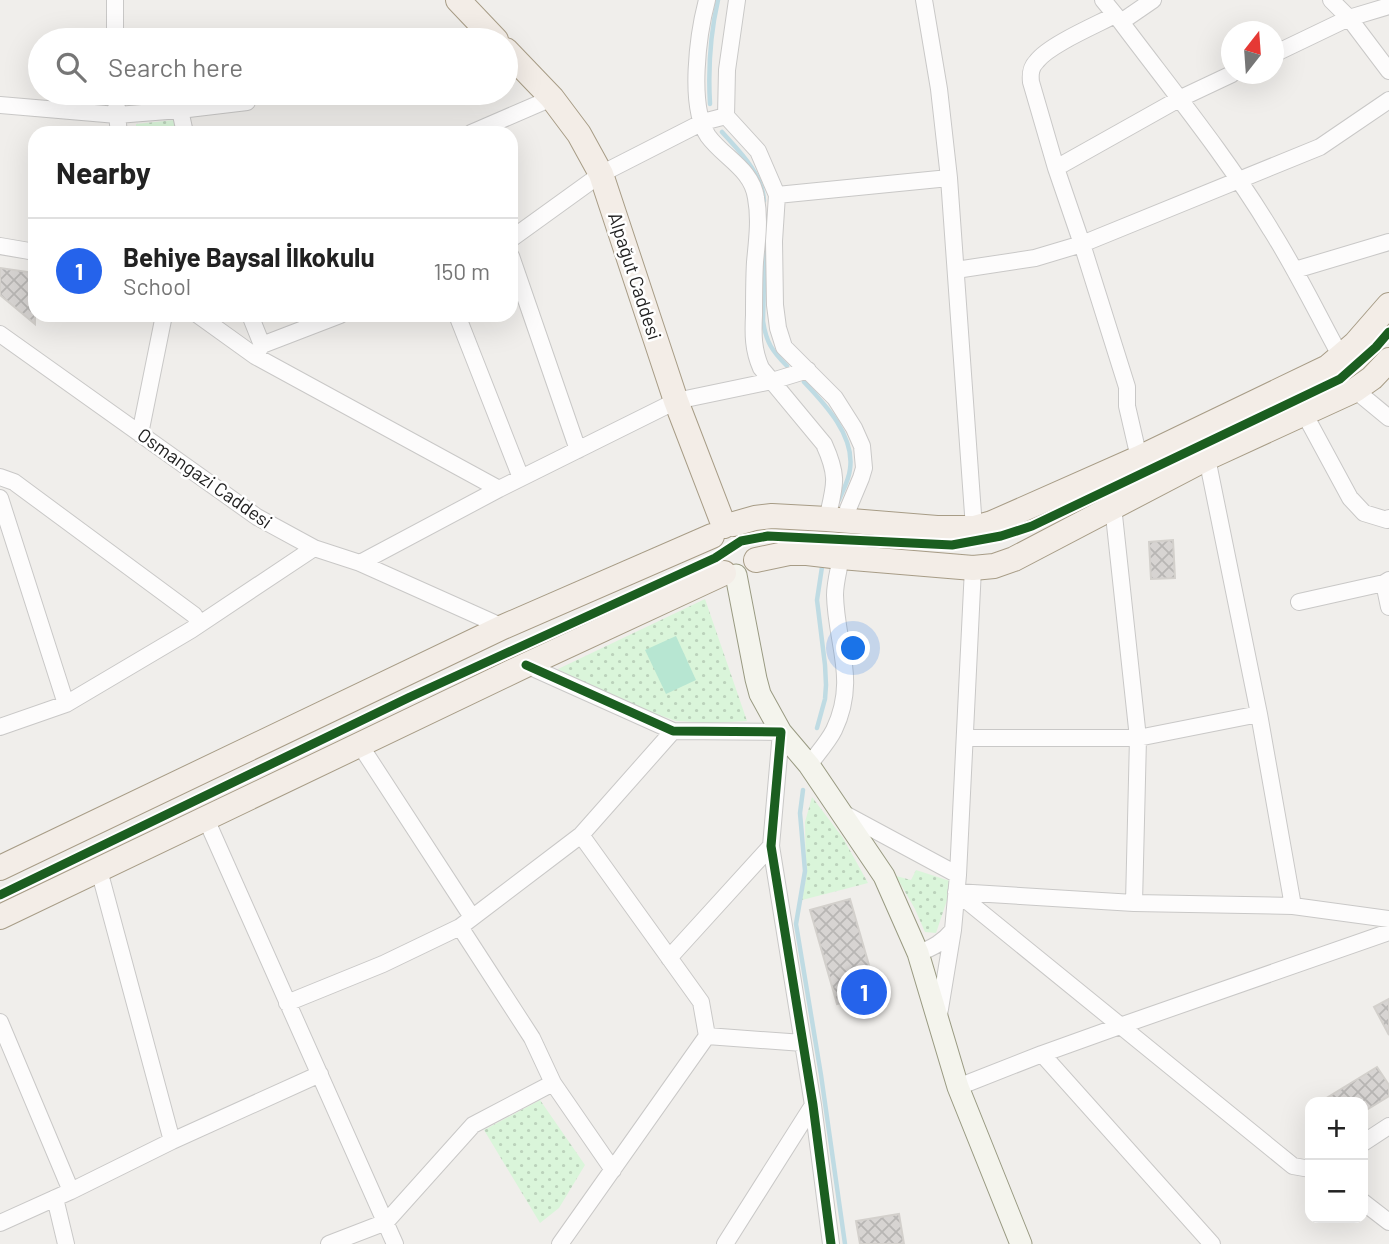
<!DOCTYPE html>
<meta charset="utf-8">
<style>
body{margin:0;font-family:Barlow,sans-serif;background:#f6f6f6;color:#222}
.controls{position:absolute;right:21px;bottom:21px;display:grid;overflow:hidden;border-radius:14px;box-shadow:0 7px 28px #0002}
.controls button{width:63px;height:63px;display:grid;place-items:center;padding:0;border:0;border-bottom:2px solid #e0e0e0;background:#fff;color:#222;font:35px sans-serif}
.compass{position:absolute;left:1221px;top:21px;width:63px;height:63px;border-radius:50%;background:#fff;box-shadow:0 7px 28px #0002;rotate:17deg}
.you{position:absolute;left:854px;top:649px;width:24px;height:24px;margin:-18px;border:5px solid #fff;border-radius:50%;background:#1a73e8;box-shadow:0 0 0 10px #1a73e833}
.badge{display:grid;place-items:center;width:46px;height:46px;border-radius:50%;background:#2563eb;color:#fff;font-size:23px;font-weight:700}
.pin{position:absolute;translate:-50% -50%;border:4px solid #fff;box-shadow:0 2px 7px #0006}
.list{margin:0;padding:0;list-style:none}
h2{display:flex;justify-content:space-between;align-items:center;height:91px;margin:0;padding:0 28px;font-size:30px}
h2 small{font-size:23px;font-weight:400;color:#767676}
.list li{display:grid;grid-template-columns:46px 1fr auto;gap:21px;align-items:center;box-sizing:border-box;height:105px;padding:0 28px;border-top:2px solid #e0e0e0}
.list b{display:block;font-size:26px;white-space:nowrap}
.list p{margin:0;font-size:23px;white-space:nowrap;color:#767676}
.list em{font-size:23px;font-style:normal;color:#767676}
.icon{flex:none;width:38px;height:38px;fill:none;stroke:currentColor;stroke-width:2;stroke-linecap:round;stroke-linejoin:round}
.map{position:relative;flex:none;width:1389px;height:1244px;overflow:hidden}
.search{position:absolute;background:#fff;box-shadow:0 7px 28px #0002;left:28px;top:28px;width:490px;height:77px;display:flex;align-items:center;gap:18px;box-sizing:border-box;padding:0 24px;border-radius:38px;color:#767676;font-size:26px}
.panel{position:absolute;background:#fff;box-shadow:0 7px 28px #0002;left:28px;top:126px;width:490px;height:196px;border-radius:21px}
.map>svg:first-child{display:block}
.park{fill:url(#park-dots)}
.pitch{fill:#b7e6d2}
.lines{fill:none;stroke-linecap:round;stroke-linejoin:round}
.stream{stroke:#bfdbe3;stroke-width:4.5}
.building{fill:url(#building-cross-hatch);stroke:#d3d0cc;stroke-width:2}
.minor-casing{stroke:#c9c8c7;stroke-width:18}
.secondary-casing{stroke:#999a82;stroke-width:23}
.primary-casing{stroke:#a79c86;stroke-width:26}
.minor{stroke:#fdfcfc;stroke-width:16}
.secondary{stroke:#f4f4ed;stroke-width:21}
.primary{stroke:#f3ede7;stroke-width:24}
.cycleway-casing{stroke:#fff;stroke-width:13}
.cycleway{stroke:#1b5e20;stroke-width:9}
.labels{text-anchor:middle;stroke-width:5;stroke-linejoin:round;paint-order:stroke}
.street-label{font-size:19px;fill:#222;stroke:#fff}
</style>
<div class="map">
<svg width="1389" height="1244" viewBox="0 0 1389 1244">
<defs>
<pattern id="park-dots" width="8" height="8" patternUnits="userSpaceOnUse" patternTransform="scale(1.75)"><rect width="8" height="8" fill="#daf5da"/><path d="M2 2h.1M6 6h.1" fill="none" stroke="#bbd2bb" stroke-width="1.8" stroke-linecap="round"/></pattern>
<pattern id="building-cross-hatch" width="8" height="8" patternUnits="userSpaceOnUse" patternTransform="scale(1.75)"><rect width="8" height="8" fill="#d7d4d2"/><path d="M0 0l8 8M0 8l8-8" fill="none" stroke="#b8b6b4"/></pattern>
</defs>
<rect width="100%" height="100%" fill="#f0eeeb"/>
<path class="park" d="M175,120L177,133H136V124Z
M705,599L747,721L711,723L676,721L601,694L558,669Z
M812,797L843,838L868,883L802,900L806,878L805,822Z
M916,870L953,882L936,933L925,932L915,909L896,876L911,880Z
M540,1100L585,1165L559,1208L540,1223L484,1130Z"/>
<path class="pitch" d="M676,636L696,680L666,694L645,650Z"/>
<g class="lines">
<path class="stream" d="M710,104C708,69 710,35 718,0
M722,132C739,151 763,174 764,201
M765,242L763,321C766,342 772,351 787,366
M804,382C825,404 855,436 850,469C849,480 843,490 839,500
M817,728L825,699L826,685L825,665L817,600L822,567
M803,790L800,813L805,871L796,924L821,1075L845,1244"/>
</g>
<path class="building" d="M0,268L35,273V324L0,295Z
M1173,540L1175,578L1151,579L1149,542Z
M850,899L877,993L837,1004L810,910Z
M1389,999V1035L1374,1007Z
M1377,1067L1389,1085V1096L1363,1112V1102H1320Z
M899,1214L904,1244H860L856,1221Z"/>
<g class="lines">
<defs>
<path id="minor" d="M115,0V40
M707,0C698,34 688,106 708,136C724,158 752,169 756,198C760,219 757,241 755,262C754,280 754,298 754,315C753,334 753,350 761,368L824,444C839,477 835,485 827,519
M737,0L727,70L726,116L758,151L777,195L774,241L775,305L778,328L784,347L835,398L854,428L862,446L864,468L861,478L848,509L845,520
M924,0L939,89L949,178L974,528
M1103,0L1121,22C1172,90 1227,157 1271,230C1297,271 1318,315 1341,357
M1331,0L1349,18L1389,71
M1121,22L1153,0
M1274,54L1349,18L1389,6
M116,93L117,115L180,110L247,102
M0,105L117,115L119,133
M180,110L185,133
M471,133L552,98
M1056,168L1031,82C1030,73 1031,67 1037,61C1049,45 1096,25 1115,15
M777,195L949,178
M511,239L601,174L703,122L726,116
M0,246L35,252
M511,256L578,450
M956,270L1035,258L1082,244L1320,147L1389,100
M1295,270L1389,242
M198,315L255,356L499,489
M250,315L262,345
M457,315L521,478
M0,334L257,517L314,548L360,563L503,627
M255,356L262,345L340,315
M1355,390L1389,418
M1304,413L1350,498L1364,513L1387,520L1389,518
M140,434L164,315
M1139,458L1127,406V387L1082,244L1056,168L1179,99L1232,74
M1207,458L1259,714L1293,906
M0,477L14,482L194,615L200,624
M0,498L66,704
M1113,506L1138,738L1134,903
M360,563L499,489L676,401L772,381L808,370
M1384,583L1389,607
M1299,602L1384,583L1389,580
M526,665L673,731L781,732L771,846L813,1105L831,1244
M0,727L66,704L191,630L314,548
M966,738H1138L1259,714
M360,745L472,917
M809,765C817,754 828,742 834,730C858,680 836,644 835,595C835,583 839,569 841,557
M843,813L958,875
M206,819L395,1244
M99,870L172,1141
M956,892L1293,1166L1310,1169
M956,892L1134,903L1293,906L1389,919
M460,927L532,1038L553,1083L613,1170
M918,953C933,948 943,942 953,930
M669,958L771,846
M287,1003L383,964L460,927L581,835L673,731
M939,1015L953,930L958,875L973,568
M0,1022L71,1191
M707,1036L803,1043
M958,1087L1042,1054
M1363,1143L1389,1126
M55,1198L66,1244
M1363,1202L1389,1222
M0,1223L71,1191L172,1141L320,1074
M329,1244L386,1222L473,1125L553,1083
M560,1244L707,1036L701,1002L581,835
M725,1244L813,1105
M1212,1244L1042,1054L1120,1026L1389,932"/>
<path id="secondary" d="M736,575L756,679L760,694L781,732L809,765L884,876L918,953L958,1087L1021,1244"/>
<path id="primary" d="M458,0L496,40
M506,50L552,98L579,134L601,174L676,401L724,526
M734,524L755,518L772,516L827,519L937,528H974L992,523L1139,458L1328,367L1355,344L1389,305
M756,560L789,553H807L841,557L973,568L994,566L1014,559L1207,458L1355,390L1372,378L1389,360
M0,868L503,627L712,536
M0,917L526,665L724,573"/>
</defs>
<use href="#minor" class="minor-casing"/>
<use href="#secondary" class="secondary-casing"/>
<use href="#primary" class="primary-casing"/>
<use href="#minor" class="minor"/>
<use href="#secondary" class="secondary"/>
<use href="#primary" class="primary"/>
<defs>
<path id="cycleway" d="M526,665L673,731L781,732L771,846L813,1105L831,1244
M0,895L410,697L715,558L741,541L768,536L952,545L1001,536L1032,526L1340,379L1376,347L1389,332"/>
</defs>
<use href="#cycleway" class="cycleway-casing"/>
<use href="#cycleway" class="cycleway"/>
</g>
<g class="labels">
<g class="street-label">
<text transform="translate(635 276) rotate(72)" y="7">Alpağut Caddesi</text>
<text transform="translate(205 478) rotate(35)" y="7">Osmangazi Caddesi</text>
</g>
</g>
</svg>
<div class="controls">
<button>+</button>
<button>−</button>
</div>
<svg class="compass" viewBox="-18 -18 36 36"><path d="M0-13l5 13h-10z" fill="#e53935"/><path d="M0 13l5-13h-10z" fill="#767676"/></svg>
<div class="you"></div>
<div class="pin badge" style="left:864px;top:992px">1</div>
<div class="search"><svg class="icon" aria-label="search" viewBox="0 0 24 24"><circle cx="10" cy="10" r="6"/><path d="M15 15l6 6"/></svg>Search here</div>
<section class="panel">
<h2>Nearby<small></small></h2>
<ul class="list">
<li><span class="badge">1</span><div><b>Behiye Baysal İlkokulu</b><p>School</p></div><em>150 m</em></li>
</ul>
</section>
</div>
